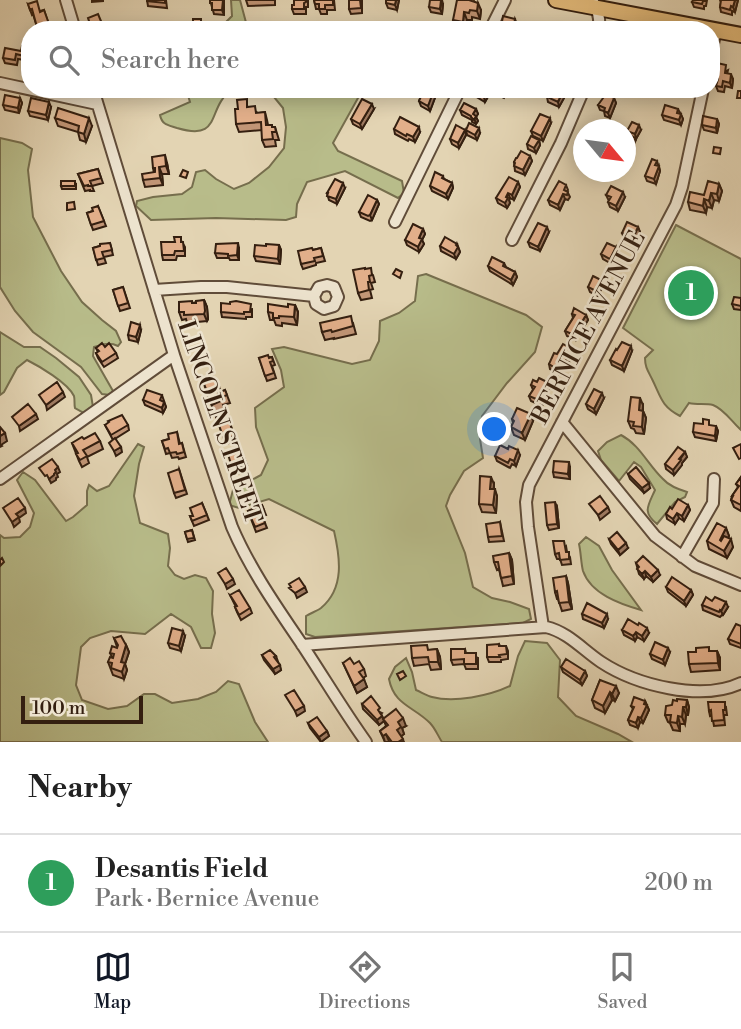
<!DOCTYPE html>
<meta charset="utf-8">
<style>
body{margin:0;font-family:"Libre Bodoni",serif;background:#f2f2f2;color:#222}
.compass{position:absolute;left:573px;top:119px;width:63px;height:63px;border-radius:50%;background:#fff;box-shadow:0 4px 18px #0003;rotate:119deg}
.scale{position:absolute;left:21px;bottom:18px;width:122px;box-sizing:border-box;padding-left:7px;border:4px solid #341f10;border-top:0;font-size:19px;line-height:24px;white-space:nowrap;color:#341f10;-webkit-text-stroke:5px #ede3ce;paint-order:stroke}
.you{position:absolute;left:495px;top:430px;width:24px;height:24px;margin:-18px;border:5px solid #fff;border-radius:50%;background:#1a73e8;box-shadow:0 0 0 10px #1a73e833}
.badge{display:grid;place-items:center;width:46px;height:46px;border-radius:50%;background:#111827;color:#fff;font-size:23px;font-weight:700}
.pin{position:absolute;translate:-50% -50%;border:4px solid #fff;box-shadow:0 2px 7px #0006}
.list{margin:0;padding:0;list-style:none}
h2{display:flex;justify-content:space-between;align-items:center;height:91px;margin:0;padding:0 28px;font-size:30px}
h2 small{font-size:23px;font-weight:400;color:#767676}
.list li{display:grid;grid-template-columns:46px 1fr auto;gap:21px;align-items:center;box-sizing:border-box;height:98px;padding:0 28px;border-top:2px solid #e0e0e0}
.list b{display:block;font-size:26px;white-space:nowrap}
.list p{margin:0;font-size:23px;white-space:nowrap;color:#767676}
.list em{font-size:23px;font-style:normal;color:#767676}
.icon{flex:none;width:38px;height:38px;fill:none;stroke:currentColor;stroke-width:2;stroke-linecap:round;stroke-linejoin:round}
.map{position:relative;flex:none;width:741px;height:742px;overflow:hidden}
.search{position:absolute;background:#fff;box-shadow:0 4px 18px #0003;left:21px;right:21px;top:21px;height:77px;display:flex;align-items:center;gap:18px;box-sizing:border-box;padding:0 24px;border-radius:28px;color:#767676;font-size:26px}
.sheet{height:189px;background:#fff}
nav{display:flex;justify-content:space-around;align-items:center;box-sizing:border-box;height:98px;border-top:2px solid #e0e0e0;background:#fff;font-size:19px;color:#767676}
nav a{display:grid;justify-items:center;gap:4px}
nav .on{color:#111827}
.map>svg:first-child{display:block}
.green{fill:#b8bc8a;stroke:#766e4d;stroke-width:2}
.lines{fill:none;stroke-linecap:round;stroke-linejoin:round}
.minor-casing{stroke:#604c39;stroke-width:14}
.major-casing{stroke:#341f10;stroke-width:18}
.minor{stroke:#ede3ce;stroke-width:10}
.major{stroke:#e2ba7a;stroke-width:14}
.wall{fill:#c29677;stroke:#341f10;stroke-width:2}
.shaded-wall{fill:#9e7a61;stroke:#341f10;stroke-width:2}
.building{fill:#e2af8a;stroke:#341f10;stroke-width:2}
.labels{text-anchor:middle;stroke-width:5;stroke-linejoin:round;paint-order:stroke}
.street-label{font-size:24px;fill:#341f10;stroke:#ede3ce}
</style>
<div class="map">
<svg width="741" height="742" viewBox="0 0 741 742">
<rect width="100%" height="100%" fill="#e3d4b3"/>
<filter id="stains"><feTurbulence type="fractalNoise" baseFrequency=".00286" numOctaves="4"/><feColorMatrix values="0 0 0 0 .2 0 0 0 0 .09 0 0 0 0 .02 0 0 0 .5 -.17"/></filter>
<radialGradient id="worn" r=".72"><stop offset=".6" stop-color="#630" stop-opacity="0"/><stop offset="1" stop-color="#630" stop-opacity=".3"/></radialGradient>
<path class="green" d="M231,0H240L248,30H218L232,16Z
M186,89H233C205,107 224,142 177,128C168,125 162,125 160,115L190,102Z
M264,89H363L333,143L338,151L402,181L404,193L398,198L345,171L307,182L297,204L296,217L286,220L216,218L151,220L136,206L137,201L153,197L182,194L192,187L196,172L205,170L216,179L234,189L249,183L269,167L284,148L286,127L283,108L270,92Z
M0,138L22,143L32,149L28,170L33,217L61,271L82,302L102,320L116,331L121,342L118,346C110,342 103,344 94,347L93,356L113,391L110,395L102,394L81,367L33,332L15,311L0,287Z
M676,225L741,259V430C732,422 724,409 713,405C706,403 697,405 689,403L680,416C661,406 661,397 652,379C648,371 645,367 645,358L653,350L623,328Z
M426,274L526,315L542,327L535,352L507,383L482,416L480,439L483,458L464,471L450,495L446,506L465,553L473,587L492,598L510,602L529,609L531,619L523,623L315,637L306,634V616C311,613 317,611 321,608C345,588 340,557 334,531L269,499L239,508L229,505L233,490L261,475L268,460L256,427L255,408L284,387L281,370L272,349L284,347L352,364L370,360L379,341L380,321L399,313L415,301L418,276Z
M0,332L24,347H40L56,358L79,377L91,395L93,407L84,413L75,408C74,404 75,400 74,396C68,383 39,366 27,360L17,368L4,392L0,395Z
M621,435C640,445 648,465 663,479C669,486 678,489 687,492L685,497L675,502L657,524C642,512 648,506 655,490L641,467L634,462L619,481L601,460L598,451L607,442Z
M138,444L144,447L139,464L134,496L140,523L168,534L170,548L168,566L175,575L184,579L195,575L206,578L213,591L212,614L215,633L211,648H201L191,627L171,614L145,634L111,631L90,638L81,647L76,685L82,700L108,709L127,706L144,694H155L172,703L198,699L216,692L228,681L239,684L255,722L268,742H0V535L4,538L20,537L30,527L34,513L17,480L23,472L35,480L66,521L73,517L87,505V491L89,485L97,491L109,486Z
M586,537L599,546L612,570L641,610C620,604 591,594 583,571C581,563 581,553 579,544Z
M525,641L547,643L560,660L558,697L576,716L618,734L632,742H442C438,736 435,728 430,723C413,706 394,705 389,679L395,667L406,658L412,672L416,690C421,692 427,696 432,697C454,703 489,696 510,686L518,656Z"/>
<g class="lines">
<defs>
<path id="minor" d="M66,0L75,30
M593,2C599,11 600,20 599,30
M490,30L505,0
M711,53L716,30
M0,83L97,104
M93,89L174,355L232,527C250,569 276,606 301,643C323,676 343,710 366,742
M395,222L460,89
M512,240L561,143L584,89
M154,290L201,287H227L314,296L316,304L324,309L334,306L338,297L334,287L327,285L319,287L314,296
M562,422L655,536L695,566L741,585
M0,479L174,355
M682,557L713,503L714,479
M543,627L528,527L526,502L529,485L676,205L682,187L703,89
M302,645L546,627C568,632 583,650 601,662C636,685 701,702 741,683"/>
<path id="major" d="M556,0L741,35"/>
</defs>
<use href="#minor" class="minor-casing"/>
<use href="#major" class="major-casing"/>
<use href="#minor" class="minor"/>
<use href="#major" class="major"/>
</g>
<path class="wall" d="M92,0H103V1L92,2Z
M147,0H166L167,8L148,6Z
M210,0H224V15L214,14Z
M246,0H275V5L248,6Z
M308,0V7H306V14H294L292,9Z
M314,0H334L335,10H327V14H321L319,9H316Z
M362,0V13L351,14L349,9Z
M386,0H399L397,10L388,8L386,3Z
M707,0L706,6H704V9L694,7L692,2Z
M720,0H738L735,12L732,11V15L721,12L720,7L721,2Z
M474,1L481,10L480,19L472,17V20H467L465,29L460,28L461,30H453L455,26L453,20Z
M28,4L40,11L44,10L50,28L38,30L33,14L32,15Z
M443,4L442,14L431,12L429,7Z
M30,48V61L18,59L17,65L5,63L3,58Z
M728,70L727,74L733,79L732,88L725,86L724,92L718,91L716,86L717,83L716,82L714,77Z
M424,89H436L435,92L436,95L430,111L421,106L419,101Z
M473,91L490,93L485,102L475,96Z
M562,93L564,98L559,107L548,102L547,97Z
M20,98L22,103L19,113L5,110L3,105Z
M614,98L616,103L610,118L605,116L604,111L600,110L598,105Z
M51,107L48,120L30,116L28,111Z
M249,107L258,113L265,112L267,120L268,125L272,127H275L279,140H275L276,146L265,147L262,140V130L239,132L236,124Z
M374,109L362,129L353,124L351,119Z
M476,109L478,114L476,117L478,121L476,124L472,122V120L462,115L460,110Z
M678,109L683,119L681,125L664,120L662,115Z
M55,118L92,126L86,142L80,140L78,132L58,126Z
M717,119L719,124L717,133L704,130L702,125Z
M551,123L543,141L533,136L531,131Z
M394,129L420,132L415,142L409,139L408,141L395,134Z
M466,130L480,133L477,140L467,135Z
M641,130L636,139H635L636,140L632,148L626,145V139L629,135L627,131Z
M466,135L459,148L452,144L450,139Z
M539,140L540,145L536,153L528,149L527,144Z
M530,156L532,161L525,175L515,171L514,162Z
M657,161L660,171L656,184L647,181L645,176Z
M167,163L169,174H162L163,185L145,187L143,180L154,173L153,168Z
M98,169L103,183L92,186L94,191H90V190L85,191L78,174Z
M443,176L444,179L452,183L453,188L448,199L432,191L430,186Z
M518,182L520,187L514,200L510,198L509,200L510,203L507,208L498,203L496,198Z
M76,184V189H62L61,186Z
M719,184L722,191L719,201L714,200L712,208L707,207L706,213L690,210L688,202L704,195Z
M566,185L568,190L567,191L570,197L568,200L565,199L560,210L550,205L548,200Z
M345,188L337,204L329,200L327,193Z
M606,195L625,197L618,211L610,207L608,202L609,201Z
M377,200L379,204L372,220L370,221L361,217L359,212Z
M98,206L106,226L93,230L87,213L93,211Z
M638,227L640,232L634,243L624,238L622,233Z
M423,229L425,234L422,240L424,244L419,252L407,245L405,240Z
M549,232L540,251L530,247L528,242Z
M182,242L185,247V256H177L176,260H163L162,255Z
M110,243L113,255L104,257L106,263L98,265L93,248Z
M457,244L460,252L456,259L441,251L440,246Z
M279,245L281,250L280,264L256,261L254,256L266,246Z
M616,247L617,252L612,264L603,259L601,254Z
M239,248V260H230L229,258H217L215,253Z
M321,248L325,261L316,263V265L303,269L301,264L313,250Z
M504,263L506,267L515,272L517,277L513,285L490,271L488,266Z
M365,269L373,275L375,282L371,283L373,289L370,290L372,298L361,300L358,293Z
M601,280L603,285L598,296L590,292L588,287Z
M123,287L130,308L120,311L113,290Z
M741,298V310L734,309L732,304Z
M204,300L207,307L208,319L207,321L187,323L186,319L182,320L179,312L193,303Z
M295,305L298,312L297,325L282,323V326L276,325L274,320H270L268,312Z
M252,309V317H246V319L222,317L221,312Z
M572,314L586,315L588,320L576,340L567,336L565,331L573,318Z
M353,323L356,334L334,339V338L325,340L322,332Z
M141,330L138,342L129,340L128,335Z
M105,347L116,353L118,358L104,367L98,358L96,353L98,352L96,348Z
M572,349L573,354L567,367L563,365L559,374L550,369L549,364L557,354Z
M632,351L624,371L612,365L610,360Z
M272,357L275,365L272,366L276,378L267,381L259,358Z
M216,379L221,392L225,390L230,403L223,405L224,409L214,412L203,381Z
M537,382L549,383L550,388L542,406L531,401L529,396L533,390L531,385Z
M162,395L166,407L163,413L145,405L143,400Z
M604,398L596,414L588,409L586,404Z
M643,405V411L646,418L644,434L636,433L634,429L631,428L628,421Z
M227,414L236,441L226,444L216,417Z
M512,419L533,421L525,440L514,435L511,427L513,423Z
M105,425H128L129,430L113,440Z
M716,426L718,431L716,441L695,437L693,432Z
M177,432L180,444L182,443L186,457L179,459L178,457L172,458L170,453L166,454L162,441L169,439Z
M84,439L100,441L103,449L87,457L89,463L82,467L79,461L72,443Z
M508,449L520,455L516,466L512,464L510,468L497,461L495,456Z
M685,452L687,457L682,463V465L674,475L666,469L665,464Z
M243,455L247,465L243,466L245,471L232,476L229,465L240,457Z
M570,467V479L554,477L553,472Z
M179,469L187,494L176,498L174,493Z
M628,474L650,488L644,493L630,479Z
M741,477V511L734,507L731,500L732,496L738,487L736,484Z
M494,484V489L497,496L496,513L482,512L479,504Z
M202,503L209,520L194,526L190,516H193Z
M262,505L266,515L262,516L267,528L256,532L248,511Z
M688,505L690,510L684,521L679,518L675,524L667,519L666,514L672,509Z
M557,507L559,528L549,530L547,525Z
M500,522L504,541L489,542L488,537Z
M726,528L729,536L728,538L733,547L727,558L709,549L707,541Z
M192,530L195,540L188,542L185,532Z
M609,539L628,548L620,555L611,544Z
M566,546L567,552L570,557L571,564L562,565L560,559H557L555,554Z
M509,553L512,560L514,584L503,586L499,569L497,570L494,562Z
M636,563L660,575L653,582L646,576L644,579L639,574Z
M566,576L568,583L572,609L562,611L558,599H557L555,592Z
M666,587L691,590L693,595L686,606L668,592Z
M230,595L250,608L252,613L241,620L237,612L235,607H236Z
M702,605L728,607L723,615H722L720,617L703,610Z
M582,614L608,619L604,628L583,619Z
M741,626V648L730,644L728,639Z
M622,630L649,633L644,641L637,637L635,641L624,635Z
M185,636L181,651L170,648L168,643Z
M114,638L126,645L129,652L125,664L127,670L124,679L113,675L108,662L112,657L110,653L117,647Z
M499,644L500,646H506L508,651V659L501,660V662H489L487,657Z
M437,649L440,657L441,669L431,670L429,664L414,666L412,658L429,650Z
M465,649L466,653L478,658V669H466L464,664L453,665L451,660Z
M717,651L720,658V670L691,672L689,664Z
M670,652L665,665L652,659L650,654Z
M262,655L276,656L281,670L275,674L264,660Z
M343,663L354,664L364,669L366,676L363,678L367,687L357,693Z
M561,667L585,671L587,676L582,685L563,672Z
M600,680L619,693L615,701L612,700L605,713L595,708L592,700Z
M687,700L689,707L688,715H686L685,724H680V731L673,730L670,723L668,722L665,715L672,705Z
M645,701L649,710L643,723L640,722L638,728L630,725L628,720L633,709L631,706Z
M362,704L382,713L381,714L383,718L406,726L402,728L404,734L401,736L404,742H385L380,731L386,726L384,721L379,725L363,709Z
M726,707L727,715H724L725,725L714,726L712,715L710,716L709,711Z
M308,723L327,731L329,736L321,742L310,728Z"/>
<path class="shaded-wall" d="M223,0H224V15L222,10Z
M396,0H399L397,10L395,5Z
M442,0L443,4L442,14L440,9Z
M735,0H738L735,12L733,7Z
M478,3L481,10L480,19L477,11Z
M464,12L467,20L465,29L463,22Z
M515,19L517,24L516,30H513Z
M731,74L733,79L732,88L730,83Z
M432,89H436L435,92L436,95L430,111L428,106Z
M487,89H489L490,93L485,102L484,97Z
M562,93L564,98L559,107L558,102Z
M20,98L22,103L19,113L18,108Z
M614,98L616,103L610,118L608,113Z
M49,102L51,107L48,120L46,115Z
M372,104L374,109L362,129L360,124Z
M476,109L478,114L476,117L478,121L476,124L473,114Z
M681,114L683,119L681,125L679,120Z
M89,118L92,126L86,142L84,134Z
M550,118L551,123L543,141L541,136Z
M717,119L719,124L717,133L716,128Z
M639,125L641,130L636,139L635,134Z
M419,127L420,132L415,142L413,137Z
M479,128L480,133L477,140L475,135Z
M465,130L466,135L459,148L458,143Z
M539,140L540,145L536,153L534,148Z
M165,155L167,163L169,174L166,166Z
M530,156L532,161L525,175L523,170Z
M659,166L660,171L656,184L654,179Z
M159,167L162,174L163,185L160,178Z
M518,182L520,187L514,200L512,195Z
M343,183L345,188L337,204L336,199Z
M452,183L453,188L448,199L446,194Z
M719,184L722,191L719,201L717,194Z
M623,192L625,197L618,211L616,206Z
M508,193L510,198L509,200L510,203L507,208L505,203Z
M711,193L714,200L712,208L709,201Z
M563,194L565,199L560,210L558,205Z
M704,199L707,207L706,213L703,206Z
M377,200L379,204L372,220L370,215Z
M547,227L549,232L540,251L538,247Z
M638,227L640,232L634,243L633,238Z
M423,229L425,234L422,240L424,244L419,252L418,247L419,238Z
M238,243L239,248V260L237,255Z
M457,244L460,252L456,259L454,254Z
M279,245L281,250L280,264L278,259Z
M616,247L617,252L612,264L610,259Z
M515,272L517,277L513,285L511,280Z
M601,280L603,285L598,296L596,291Z
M204,300L207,307L208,319L207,321L204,314Z
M295,305L298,312L297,325L294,317Z
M586,315L588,320L576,340L574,335Z
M140,325L141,330L138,342L136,337Z
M631,346L632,351L624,371L622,366Z
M572,349L573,354L567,367L565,362Z
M562,360L563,365L559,374L557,369Z
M549,383L550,388L542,406L541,401Z
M63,392L65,397L47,410L46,405Z
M602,393L604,398L596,414L594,409Z
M640,398L643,405L642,418L639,410Z
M164,402L166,407L163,413L162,408Z
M643,411L646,418L644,434L642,427Z
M36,414L38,419L20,431L19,426Z
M531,414L533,421L525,440L522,433Z
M716,426L718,431L716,441L715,436Z
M5,433L7,441L1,445L2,446L0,447V436Z
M121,447L122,452L116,456L114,451Z
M518,450L520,455L516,466L514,461Z
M685,452L687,457L682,463V465L674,475L673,470Z
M569,462L570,467V479L568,474Z
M58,467L60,472L57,474L58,477L56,478V480L51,483L49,479L54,474L55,470Z
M491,477L494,484L493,496L490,489Z
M649,483L650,488L644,493L642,488Z
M495,489L497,496L496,513L493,505Z
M555,502L557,507L559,528L557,524Z
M688,505L690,510L684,521L682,516Z
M608,507L610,512L600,520L598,515Z
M25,508L26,513L19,518L20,522L14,527L12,522L16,514Z
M677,513L679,518L675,524L673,519Z
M726,528L729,536L723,548L720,540Z
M731,539L733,547L727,558L724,551Z
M626,543L628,548L620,555L618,550Z
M509,553L512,560L514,584L512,576Z
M658,570L660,575L653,582L651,577Z
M645,571L646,576L644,579L642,574Z
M566,576L568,583L572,609L569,602Z
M233,579L235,584L227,589L225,584Z
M305,587L307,592L297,598L295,593Z
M691,590L693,595L686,606L684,601Z
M726,602L728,607L723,615L721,611Z
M607,614L608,619L604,628L602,623Z
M647,628L649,633L644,641L642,636Z
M183,631L185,636L181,651L179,646Z
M636,632L637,637L635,641L633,636Z
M126,645L129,652L125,664L127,670L124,679L122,672L121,662Z
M668,648L670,652L665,665L663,660Z
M437,649L440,657L441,669L438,662Z
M717,651L720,658V670L718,663Z
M280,665L281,670L275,674L273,669Z
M585,671L587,676L582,685L580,680Z
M364,679L367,687L357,693L354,686Z
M616,686L619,693L615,701L612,694Z
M610,692L612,700L605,713L603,706Z
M687,700L689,707L688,715L686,707Z
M645,701L649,710L643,723L641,718Z
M304,706L305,711L297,716L295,711Z
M683,707L686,715L685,724L682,717Z
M382,716L384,721L379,725L377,720Z
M678,716L680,724V731L677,723Z
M638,717L640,722L638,728L636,723Z
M403,718L406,726L402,728L404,734L399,738L397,730L398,722Z
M327,731L329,736L321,742L319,737Z
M386,734L389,741L388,742H385L383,736Z"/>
<path class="building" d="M147,0H165V3L147,1Z
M210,0H223L222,10H212V3H210Z
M294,0H306V2L304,3V9H292V5H294Z
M314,0H333V5H325V9H319V4H315Z
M349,0H360L361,8L349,9Z
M386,0H396L395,5L386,3Z
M430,0H441L440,9L429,7Z
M457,0H469L478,3L477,11L470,10L469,13L464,12L463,22L453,20Z
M693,0H705V1H703L702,4L692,2Z
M721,0H735L733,7L731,6L730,10L720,7Z
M37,1L40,12L44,10L49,24L37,27L32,9L30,10L28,4Z
M98,14L103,26L92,30L88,18Z
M503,16L515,19L513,30H503V27H501Z
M193,19H201V30H197V28H193Z
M154,22H163V30H154Z
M534,24L544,25L543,30H533Z
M456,25L460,27L459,30H453Z
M22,46L30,48L28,57L16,54L15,60L3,58L5,48L21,51Z
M717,63L726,65L725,73L731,74L730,83L723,81L722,87L716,86L718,79L714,77Z
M424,89L434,90L428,106L419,101Z
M474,89H487L484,97L473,91Z
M500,89H509L504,98L500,96L502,93L499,91Z
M548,89H555L562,93L558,102L547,97Z
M738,91H741V98H737Z
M606,94L614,98L608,113L604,111L605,108L598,105Z
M5,95L20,98L18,108L3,105Z
M31,98L49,102L46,115L28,111Z
M247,99V107L255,106L256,113L265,112L266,125H272V127H275L276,132H272L273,139L262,140L261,122L236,124L235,109H238L237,100Z
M362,99L372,104L360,124L351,119Z
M464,103L476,109L473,114L476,116L474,120L471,117V116L460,110Z
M665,105L678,109L677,113L681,114L679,120L662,115Z
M58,108L89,118L84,134L78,132L79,126L55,118Z
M540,114L550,118L541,136L531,131Z
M703,116L717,119L716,128L702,125Z
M400,117L419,127L413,137L407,134L406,136L394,129Z
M632,122L639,125L635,134L627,131Z
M469,123L479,128L475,135L466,130Z
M600,123L609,127L608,130H597Z
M456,125L465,130L458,143L450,139Z
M628,134L635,138L631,146L626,143V139Z
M531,136L539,140L534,148L527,144Z
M714,147L721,148L720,154L713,153Z
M521,151L530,156L523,170L514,166L515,163L514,162L516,158H517Z
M165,155L166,166L159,167L160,178L143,180L142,174L155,172V168H153L152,157Z
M652,159L657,161L655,165L659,166L654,179L645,176Z
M98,169L101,178L90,181L92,186H88V185L84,186L78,174Z
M183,170L188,172L186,178L180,176Z
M435,172L443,176L442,178L452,183L446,194L430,186Z
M509,177L518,182L512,195L508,193L506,197L508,198L505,203L496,198Z
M335,179L343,183L336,199L327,196L328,193H327Z
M61,181H75V186H61Z
M559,181L566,185L564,190L568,192L567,195L563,194L558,205L548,200Z
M708,181L719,184L717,194L711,193L709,201L704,199L703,206L688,202L690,192L704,195Z
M611,186L623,192L616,206L608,202L611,197L606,195Z
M368,195L377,200L370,215L368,216L359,212Z
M74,202L75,209L67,210V203Z
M98,206L104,221L91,225L87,213L93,211L92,208Z
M627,222L638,227L633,238L622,233Z
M538,223L547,227L538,247L528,242Z
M413,224L423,229L419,238L422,239L418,247L405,240Z
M174,237H181V242H183L184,251H175L174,255H162L161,242H175Z
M445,237L457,244L456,245L458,247L454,254L440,246Z
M110,243L112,250L102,252L104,258L96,260L93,248L100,246V244Z
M238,243L237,255L228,256V254L215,253L216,244Z
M607,243L616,247L610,259L601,254Z
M266,244L279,245L278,259L254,256L255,245L266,246Z
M312,248L313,250L321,248L323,256L314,258L315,261L301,264L298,251Z
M492,257L504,263L503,266L515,272L511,280L488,266Z
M365,268V269L371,268L372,275L369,276L370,282H368L369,290L358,293L353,270Z
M396,269L402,272L400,278L393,274Z
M593,276L601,280L596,291L588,287Z
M123,287L128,303L118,306L113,290Z
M734,297L741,298V306L732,304Z
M204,300L205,311L204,314L184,315V312H179V302L192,301V303H196V301Z
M236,301L251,304L250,312H244V314L221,312V303L230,304V302Z
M268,304L288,307V304L295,305L294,317L279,316V318H273V313L268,312Z
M574,308L586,315L574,335L565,331L575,315L572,314Z
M351,316L353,326L332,332L331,330L322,332L320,323Z
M131,322L140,325L136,337L128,335Z
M622,342L631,346L622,366L610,360L616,349L617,350Z
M102,343L105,347L109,343L116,353L102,362L96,353L99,351L96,348Z
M563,344L572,349L565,362L562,360L557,369L549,364L554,353L557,354Z
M268,355L269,358L272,357L273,361L270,362L274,373L265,376L259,358Z
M213,377L214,379H216L219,386L216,387L218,393L225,390L227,395L220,398L221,401L212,405L203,381Z
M539,378L549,383L541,401L529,396L535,387L531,385L533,380L537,382Z
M57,382L63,392L46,405L39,395Z
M594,389L602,393L594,409L586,404Z
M147,390L162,395L160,400L164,402L162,408L143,400Z
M631,397L640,398L639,410L643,411L642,427L633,426L634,422L628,421Z
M28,404L36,414L19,426L12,417Z
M517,408L531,414L522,433L511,427L514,421L512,419Z
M227,414L234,436L224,439L216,417Z
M122,415L128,425L111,435L105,425L109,422L108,421Z
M703,419L709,420V425L716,426L715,436L693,432L694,423L703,424Z
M0,427L5,433L0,436Z
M177,432L179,444L182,443L184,452L177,454L176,452L170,453L168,448L165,449L162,441L169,439L168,434Z
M95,433L100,441L83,450L87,456L80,460L76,454L78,453L72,443L82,437L84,439Z
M115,438L121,447L114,451L109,443Z
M741,444V458L739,459L733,448Z
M500,445L508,449L509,446L518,450L514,461L510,459L508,463L495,456Z
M678,447L685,452L679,459L681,460L673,470L665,464Z
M237,448L239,457L243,455L245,460L242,461L243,466L230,471L229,465L231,464L227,451Z
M52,459L58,467L55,470L56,472L54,474V475L49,479L47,475L45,476L39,468Z
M554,461L569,462L568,474L553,472Z
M636,467L649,483L642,488L628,474Z
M179,469L185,490L174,493L168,473Z
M480,476L491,477L490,489H495L493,505L479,504Z
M741,477V505L731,500L733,496H732L739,486L736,484Z
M600,496L608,507L598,515L589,504Z
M18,498L25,508L16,514L19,517L12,522L3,508Z
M678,499L688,505L682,516L677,513L673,519L666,514L670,507L672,509Z
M555,502L557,524L547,525L545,503Z
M202,503L207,515L192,521L190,516H193L190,508Z
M262,505L264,510L260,511L265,523L255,527L248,511Z
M500,522L502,536L488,537L486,524Z
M717,523L726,528L720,540L721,541L724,536L731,539L724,551L707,541Z
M192,530L194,538L187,539L185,532Z
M617,532L626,543L618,550L609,539Z
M553,541H564L566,552H569V559L560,560L559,553L555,554Z
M509,553L512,576L501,578L498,562H494L493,556Z
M643,556L658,570L651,577L645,571L642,574L637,569L639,567L636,563Z
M2,558L4,562L0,566V560Z
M226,568L233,579L225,584L218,573Z
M566,576L569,602L559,603L557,591L555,592L553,578Z
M672,577L691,590L684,601L666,587Z
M299,578L305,587L295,593L289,588L291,587L289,584Z
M239,590L250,608L239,615L235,607L237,606L230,595Z
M706,597L712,601L715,597L726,602L721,611L720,610L719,612L702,605Z
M587,603L607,614L602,623L582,614Z
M628,619L638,625L639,623L647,628L642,636L636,632L633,636L622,630Z
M736,624L741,626V644L728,639Z
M172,628L183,631L179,646L168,643Z
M121,636L126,645L121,662L125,663L122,672L111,668L112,663L108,662L110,657L113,658L114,654L110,653L112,646L117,648L118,645L114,638Z
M655,642L668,648L663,660L650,654Z
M499,644V646H506L507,654L499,655L500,657H487V645Z
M427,645L428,650L437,649L438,662H429L428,657L412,658L411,646Z
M709,647V651H717L718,663L689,664L688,652H696V648Z
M451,649H465V653H476V664H464V659L451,660Z
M270,650L276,656L274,657L280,665L273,669L262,655Z
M350,658L354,664L359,661L364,669L359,672L364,679L354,686L343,663Z
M566,659L585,671L580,680L561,667Z
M403,671L406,676L400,680L397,674Z
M600,680L616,686L612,694L610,692L603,706L592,700Z
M294,690L304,706L295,711L285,695Z
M371,696L380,708L378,710L382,716L377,720L362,704Z
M634,697L645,701L644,704L647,705L641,718L638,717L636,723L628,720L634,707L631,706Z
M677,699L687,700L686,707H683L682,717L678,716L677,723L670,722L671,715H665L666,706L672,705L673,700L677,701Z
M708,702H725V710H723L724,720L712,721L711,710L709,711Z
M396,709L403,718L398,722L401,727L397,730L403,739L398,742H392L386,734L383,736L380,731L388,725L383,719Z
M317,717L327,731L319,737L308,723Z"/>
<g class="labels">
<g class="street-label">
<text transform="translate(588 327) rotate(-62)" y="8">BERNICE AVENUE</text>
<text transform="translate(220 422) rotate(71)" y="8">LINCOLN STREET</text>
</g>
</g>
<rect width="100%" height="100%" filter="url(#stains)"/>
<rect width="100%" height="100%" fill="url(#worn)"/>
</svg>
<svg class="compass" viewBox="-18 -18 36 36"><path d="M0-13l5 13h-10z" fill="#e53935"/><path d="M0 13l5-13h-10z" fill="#767676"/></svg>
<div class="scale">100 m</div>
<div class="you"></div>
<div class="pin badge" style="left:691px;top:293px;background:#2e9e5b">1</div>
<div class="search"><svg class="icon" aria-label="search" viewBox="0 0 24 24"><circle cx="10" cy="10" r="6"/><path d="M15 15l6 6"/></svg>Search here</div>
</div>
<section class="sheet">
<h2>Nearby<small></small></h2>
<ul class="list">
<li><span class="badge" style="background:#2e9e5b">1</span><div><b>Desantis Field</b><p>Park · Bernice Avenue</p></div><em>200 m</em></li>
</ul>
</section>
<nav>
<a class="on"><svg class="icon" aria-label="map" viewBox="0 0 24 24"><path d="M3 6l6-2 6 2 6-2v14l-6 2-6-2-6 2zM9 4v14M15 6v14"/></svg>Map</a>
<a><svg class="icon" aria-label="directions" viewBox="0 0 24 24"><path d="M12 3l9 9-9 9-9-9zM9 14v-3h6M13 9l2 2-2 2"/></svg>Directions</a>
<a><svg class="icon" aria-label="saved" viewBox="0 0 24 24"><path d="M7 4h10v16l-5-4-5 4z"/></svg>Saved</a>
</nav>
